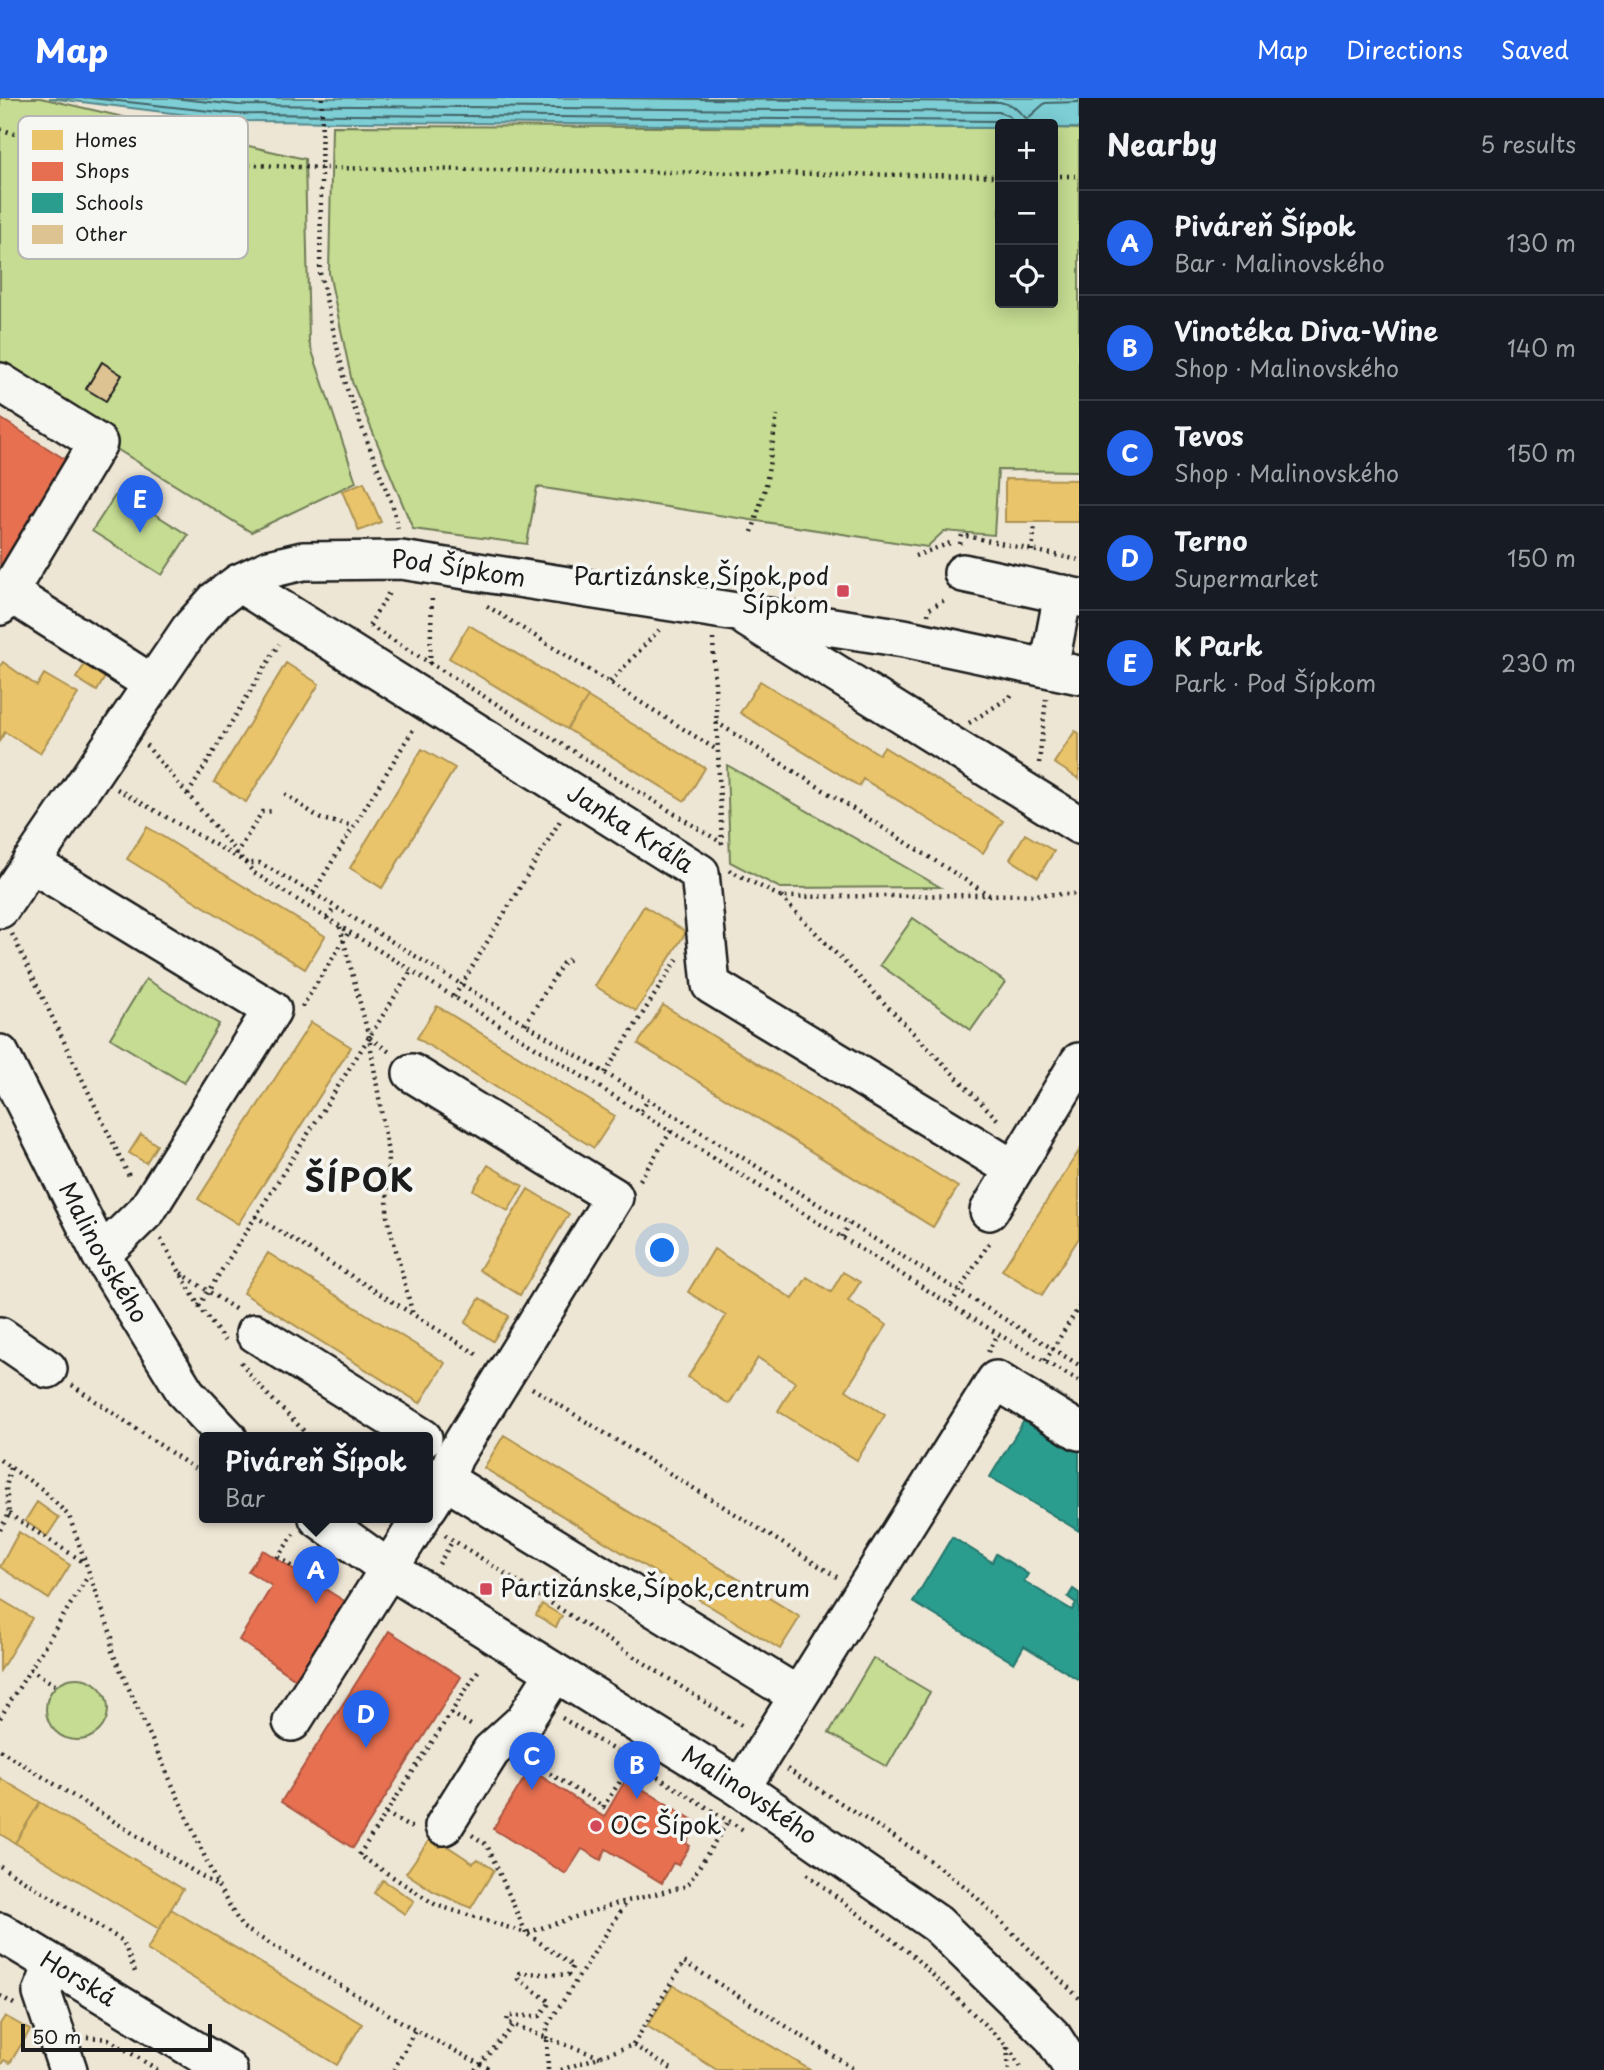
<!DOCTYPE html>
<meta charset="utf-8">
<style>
body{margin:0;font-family:"Playpen Sans",sans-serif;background:#242831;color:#f1f3f6}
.controls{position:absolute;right:21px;top:21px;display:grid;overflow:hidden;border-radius:7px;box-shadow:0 4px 18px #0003}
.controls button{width:63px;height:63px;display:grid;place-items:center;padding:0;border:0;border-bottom:2px solid #363941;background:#171b24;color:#f1f3f6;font:35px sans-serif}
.scale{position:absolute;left:21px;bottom:18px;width:191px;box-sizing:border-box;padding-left:7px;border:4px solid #1c1c1c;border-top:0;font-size:19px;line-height:24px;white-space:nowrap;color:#1c1c1c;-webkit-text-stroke:5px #f6f6f2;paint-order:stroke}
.you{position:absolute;left:663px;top:1153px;width:24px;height:24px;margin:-18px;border:5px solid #fff;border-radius:50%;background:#1a73e8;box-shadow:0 0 0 10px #1a73e833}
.badge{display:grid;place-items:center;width:46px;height:46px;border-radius:50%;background:#2563eb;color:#fff;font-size:23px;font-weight:700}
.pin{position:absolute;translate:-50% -58px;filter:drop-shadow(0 2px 4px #0008)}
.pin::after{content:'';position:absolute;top:37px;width:24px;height:21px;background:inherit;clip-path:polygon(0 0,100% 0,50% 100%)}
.popup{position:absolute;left:199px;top:1334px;width:234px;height:91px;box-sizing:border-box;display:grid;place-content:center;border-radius:7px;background:#171b24;filter:drop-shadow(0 2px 5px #0005);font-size:23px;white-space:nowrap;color:#9ea1a6}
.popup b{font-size:26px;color:#f1f3f6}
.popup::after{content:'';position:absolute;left:50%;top:100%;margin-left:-14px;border:14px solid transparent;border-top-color:#171b24}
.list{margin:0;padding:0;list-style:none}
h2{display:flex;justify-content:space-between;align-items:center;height:91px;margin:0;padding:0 28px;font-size:30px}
h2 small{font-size:23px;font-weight:400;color:#9ea1a6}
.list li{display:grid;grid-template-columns:46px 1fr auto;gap:21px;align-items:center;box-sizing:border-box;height:105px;padding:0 28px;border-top:2px solid #363941}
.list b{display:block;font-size:26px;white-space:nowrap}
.list p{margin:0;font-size:23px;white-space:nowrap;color:#9ea1a6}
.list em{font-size:23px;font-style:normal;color:#9ea1a6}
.icon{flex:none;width:38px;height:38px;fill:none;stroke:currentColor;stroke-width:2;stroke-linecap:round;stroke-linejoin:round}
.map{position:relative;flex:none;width:1079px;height:1972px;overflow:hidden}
header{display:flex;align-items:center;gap:42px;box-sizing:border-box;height:98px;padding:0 35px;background:#2563eb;color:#fff}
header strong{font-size:33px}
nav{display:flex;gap:38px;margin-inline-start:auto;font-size:24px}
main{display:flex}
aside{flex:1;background:#171b24}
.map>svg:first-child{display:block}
.green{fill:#c5dc92;stroke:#707c57;stroke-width:2}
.water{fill:#7dced5;stroke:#56878b;stroke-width:2}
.homes{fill:#e9c46a;stroke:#ac9253;stroke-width:2}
.shops{fill:#e76f51;stroke:#aa5641;stroke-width:2}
.schools{fill:#2a9d8f;stroke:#26766c;stroke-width:2}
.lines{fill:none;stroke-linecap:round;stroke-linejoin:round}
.shore{stroke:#436366;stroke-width:2}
.building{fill:#ddc292;stroke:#1c1c1c;stroke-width:2}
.minor-casing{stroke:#1c1c1c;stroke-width:42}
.path{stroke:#1c1c1c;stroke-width:4.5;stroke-dasharray:2 5;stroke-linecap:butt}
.minor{stroke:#f6f6f2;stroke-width:37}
.poi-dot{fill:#d1495b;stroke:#f6f6f2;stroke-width:2.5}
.labels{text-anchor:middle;stroke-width:7;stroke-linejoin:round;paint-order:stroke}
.street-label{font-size:24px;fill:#1c1c1c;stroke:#f6f6f2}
.poi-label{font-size:24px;fill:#1c1c1c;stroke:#f6f6f2;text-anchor:start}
.district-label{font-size:32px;font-weight:bold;letter-spacing:2px;fill:#1c1c1c;stroke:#f6f6f2}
.key{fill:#f6f6f2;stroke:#b5b5b2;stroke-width:2}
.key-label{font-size:19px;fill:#1c1c1c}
</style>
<header>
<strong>Map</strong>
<nav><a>Map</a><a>Directions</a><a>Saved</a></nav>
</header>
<main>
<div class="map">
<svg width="1079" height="1972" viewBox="0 0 1079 1972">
<rect width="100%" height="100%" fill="#eee6d5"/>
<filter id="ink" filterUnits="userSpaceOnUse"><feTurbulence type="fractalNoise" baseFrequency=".0143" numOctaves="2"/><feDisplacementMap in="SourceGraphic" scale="14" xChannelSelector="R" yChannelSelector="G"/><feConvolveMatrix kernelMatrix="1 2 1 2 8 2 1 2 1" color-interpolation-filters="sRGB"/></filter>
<g filter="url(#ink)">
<path class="green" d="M0,0H41L305,61L309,244L356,384L251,434L0,279Z
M332,28L1000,30V205H1053V30L1079,31V373L998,372L994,437L944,433L927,449L537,389L527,446L413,431L352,284L329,175Z
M118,393L188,437L162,477L92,433Z
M727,667L940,789L780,790L730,764Z
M913,820L1005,884L971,932L880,867Z
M146,881L219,926L184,985L110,940Z
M873,1560L930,1594L887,1669L829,1635Z
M46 1611a31 31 0 1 1 62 0a31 31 0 1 1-62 0Z"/>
<path class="water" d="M49,0H1079V30H1053V26H1000V30L237,23Z"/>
<path class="homes" d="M1005,381L1079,382V424H1005Z
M364,384L381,424L359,433L342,393Z
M469,527L588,599L567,631L449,560Z
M3,564L37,588L44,576L78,596L40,655L5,634L0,642V568Z
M286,565L319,586L246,704L214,684Z
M85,566L105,579L97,593L76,580Z
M760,583L879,656L884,649L1003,723L983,755L863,681L859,688L740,615Z
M588,599L705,670L685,703L567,631Z
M1075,633L1079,635V681L1054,665Z
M422,651L455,670L382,790L350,770Z
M147,729L325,838L305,871L127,761Z
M1025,736L1054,753L1038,779L1010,761Z
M644,808L686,834L636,913L595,888Z
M663,907L958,1089L933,1129L638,946Z
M437,908L615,1018L594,1050L417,940Z
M311,924L351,949L238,1126L198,1101Z
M141,1036L157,1047L146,1065L129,1055Z
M1079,1053V1140L1042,1197L1002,1172Z
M488,1067L523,1088L508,1113L473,1092Z
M528,1091L569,1116L520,1197L479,1172Z
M714,1151L793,1201L807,1179L831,1194L843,1174L860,1184L848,1203L887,1227L846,1292L885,1317L857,1362L778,1313L795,1284L758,1260L729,1306L688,1279L726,1218L688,1194Z
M268,1155L445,1265L420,1305L243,1195Z
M480,1200L509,1218L493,1243L465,1225Z
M504,1337L800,1519L780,1551L484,1370Z
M37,1404L59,1420L47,1438L25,1423Z
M19,1434L70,1467L49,1501L0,1469Z
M0,1501L32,1520L0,1573Z
M542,1506L562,1518L556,1529L536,1517Z
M0,1680L40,1704L15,1745L0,1736Z
M40,1704L183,1791L159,1831L15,1745Z
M429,1742L440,1749L444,1746L473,1765L478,1761L494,1772L471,1810L433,1793L406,1775Z
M383,1782L414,1803L405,1816L374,1795Z
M171,1811L362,1926L337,1967L147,1852Z
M673,1887L810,1972H717L647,1928Z
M5,1918L30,1932L10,1965L4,1962L0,1968V1926Z"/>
<path class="shops" d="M0,320L74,367L0,485Z
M263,1452L346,1504L297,1582L239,1542L272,1488L248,1473Z
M389,1533L461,1579L353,1750L281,1704Z
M530,1671L604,1719L626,1681L698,1725L686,1745L690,1748L678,1767L673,1765L662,1785L606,1751L601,1762L582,1751L566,1776L493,1731Z"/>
<path class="schools" d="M1028,1316L1079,1347V1433L990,1379Z
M952,1439L992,1464L996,1456L1028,1476L1024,1483L1072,1512L1076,1505L1068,1499L1073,1491L1079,1495V1582L1024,1548L1014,1565L913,1504Z"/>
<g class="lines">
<path class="shore" d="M91,0L237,16L999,23L1005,26
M172,0L238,7L999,14L1009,18L1015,26
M607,0L1000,4L1013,8L1027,21L1045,5L1079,4"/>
</g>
<path class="building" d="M102,264L122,277L106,303L86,291Z"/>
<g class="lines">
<defs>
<g id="minor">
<path d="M0,284L98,345L0,508"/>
<path d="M963,475L1079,500"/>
<path id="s1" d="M239,485L700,775L711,887L1012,1070"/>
<path d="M8,494L151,585"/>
<path d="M747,520L1079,727"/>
<path d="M1049,570L1063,496"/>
<path d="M31,765L272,912L147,1112L101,1157"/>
<path id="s2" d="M0,811L190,531L216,502L239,485L269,471L303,463L401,462L904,540L1079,577"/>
<path id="s3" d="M0,956L101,1157L186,1295L228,1340"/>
<path d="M412,975L614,1099L454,1359L445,1382L428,1409"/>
<path d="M989,1113L1079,964"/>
<path d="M255,1235L423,1340"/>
<path d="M0,1238L48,1271"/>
<path d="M445,1382L797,1597"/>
<path id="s4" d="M318,1420L389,1471L741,1690L937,1826L1052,1938L1074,1972"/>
<path d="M292,1624L421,1420"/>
<path d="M741,1690L996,1282L1079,1333"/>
<path d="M444,1728L491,1653L524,1623L554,1576"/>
<path id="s5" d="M0,1834L228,1972"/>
<path d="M53,1867L42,1895L68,1972"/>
</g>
</defs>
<use href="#minor" class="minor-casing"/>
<path class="path" d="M322,0L320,175L347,291L393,409L398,431
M0,31L31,41L231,66L321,70L1000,78
M1053,78H1079
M752,434L766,387L777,317
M960,446L962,437L1079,462
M1032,453L1035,426
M915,458L953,444
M487,508L717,652
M928,517L929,511L946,501
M369,527L390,493
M370,528L722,745
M713,541L722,746
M430,566L432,497
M610,584L659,532
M716,624L989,797
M969,625L1010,599L1013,594
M146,647L254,775L998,1236L1079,1283
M1039,665L1046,601
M117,691L247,765H260L313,795L1079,1267
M188,696L279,546
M285,696L321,721L354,728
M236,756L262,714L275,713
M729,772L781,799L1079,796
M313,795L414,630
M781,799L1000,1024
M327,820L335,809
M340,829L369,939L388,1055L387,1118L413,1217
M12,836L130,1080
M454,899L561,721
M302,909L349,834
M525,926L563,865L573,859
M370,940L391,955
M605,975L678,860
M641,1013L648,1002
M640,1082L671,1033
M255,1118L480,1258
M842,1139L849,1126
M161,1141L199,1208L225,1243
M181,1175L238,1213
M951,1206L991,1142
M199,1208L411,873
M988,1254L998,1236
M1045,1263L1079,1209
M241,1264L259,1288L311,1340
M72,1287L204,1377
M532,1290L837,1479
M0,1362L43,1392L69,1418L112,1539L111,1551L218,1788L242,1829L415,1932L492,1972
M9,1416L85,1465
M0,1432L9,1416L6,1390L10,1369
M445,1437L744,1629
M278,1459L310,1480
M277,1460L294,1436
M439,1466L453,1442
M310,1480L322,1461
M30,1571L55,1587
M478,1573L359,1757L436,1807L526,1835
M451,1615L474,1629
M0,1620L88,1478
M562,1620L745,1733
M0,1652L217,1788
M526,1661L609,1712
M787,1671L918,1754L967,1790L1079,1900
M603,1709L619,1685L626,1661
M386,1715L409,1729H416
M472,1737L487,1747L526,1835
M0,1768L123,1843L135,1874
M807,1776L912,1857L1007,1948L1023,1972
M0,1898L14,1906
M87,1939L108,1941L158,1972
M633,1947L684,1864L856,1972
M1007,1949L1009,1972
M600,1959L547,1940V1928L626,1805
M394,1972L415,1932
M475,1972L514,1927
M548,1972L547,1940L507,1924L508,1918H540L550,1904L518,1881L520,1875L568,1877L573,1868L526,1835L615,1806L687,1788L728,1723
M561,1972L633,1947L673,1972"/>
<use href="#minor" class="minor"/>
</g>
</g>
<g class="poi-dot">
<rect x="836" y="486" width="14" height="14" rx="3.5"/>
<rect x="479" y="1484" width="14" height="14" rx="3.5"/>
<circle cx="596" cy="1728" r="7"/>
</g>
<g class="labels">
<g class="street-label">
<text dy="8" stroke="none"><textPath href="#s2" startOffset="630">Pod Šípkom</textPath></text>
<text dy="8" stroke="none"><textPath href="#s1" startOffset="462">Janka Kráľa</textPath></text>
<text dy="8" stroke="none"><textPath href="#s3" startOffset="224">Malinovského</textPath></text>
<text dy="8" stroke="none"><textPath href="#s4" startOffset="513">Malinovského</textPath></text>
<text dy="8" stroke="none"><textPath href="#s5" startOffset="91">Horská</textPath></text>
</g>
<g class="poi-label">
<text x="829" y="487" text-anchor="end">Partizánske,Šípok,pod<tspan x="829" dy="28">Šípkom</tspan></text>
<text x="500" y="1499">Partizánske,Šípok,centrum</text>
<text x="610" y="1736">OC Šípok</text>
</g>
<g class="district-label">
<text x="360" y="1094">ŠÍPOK</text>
</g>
</g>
<rect x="18" y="18" width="230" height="143" rx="10" class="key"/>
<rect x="32" y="32" width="31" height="20" fill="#e9c46a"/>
<rect x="32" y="64" width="31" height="19" fill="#e76f51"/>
<rect x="32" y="95" width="31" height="20" fill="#2a9d8f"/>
<rect x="32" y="127" width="31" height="19" fill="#ddc292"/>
<g class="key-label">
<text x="75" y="49">Homes</text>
<text x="75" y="80">Shops</text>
<text x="75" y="112">Schools</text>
<text x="75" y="143">Other</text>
</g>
</svg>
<div class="controls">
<button>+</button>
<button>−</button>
<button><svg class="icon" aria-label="locate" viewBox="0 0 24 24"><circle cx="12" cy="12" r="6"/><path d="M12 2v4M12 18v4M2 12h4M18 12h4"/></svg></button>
</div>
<div class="scale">50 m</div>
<div class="you"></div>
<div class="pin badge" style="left:316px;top:1506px">A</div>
<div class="popup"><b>Piváreň Šípok</b>Bar</div>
<div class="pin badge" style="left:637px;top:1701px">B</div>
<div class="pin badge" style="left:532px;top:1692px">C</div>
<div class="pin badge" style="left:366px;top:1650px">D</div>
<div class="pin badge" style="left:140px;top:435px">E</div>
</div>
<aside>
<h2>Nearby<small>5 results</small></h2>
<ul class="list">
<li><span class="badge">A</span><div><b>Piváreň Šípok</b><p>Bar · Malinovského</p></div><em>130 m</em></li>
<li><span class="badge">B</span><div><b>Vinotéka Diva-Wine</b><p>Shop · Malinovského</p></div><em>140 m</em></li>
<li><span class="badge">C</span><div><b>Tevos</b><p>Shop · Malinovského</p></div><em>150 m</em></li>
<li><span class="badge">D</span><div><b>Terno</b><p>Supermarket</p></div><em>150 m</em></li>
<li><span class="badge">E</span><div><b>K Park</b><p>Park · Pod Šípkom</p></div><em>230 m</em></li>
</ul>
</aside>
</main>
